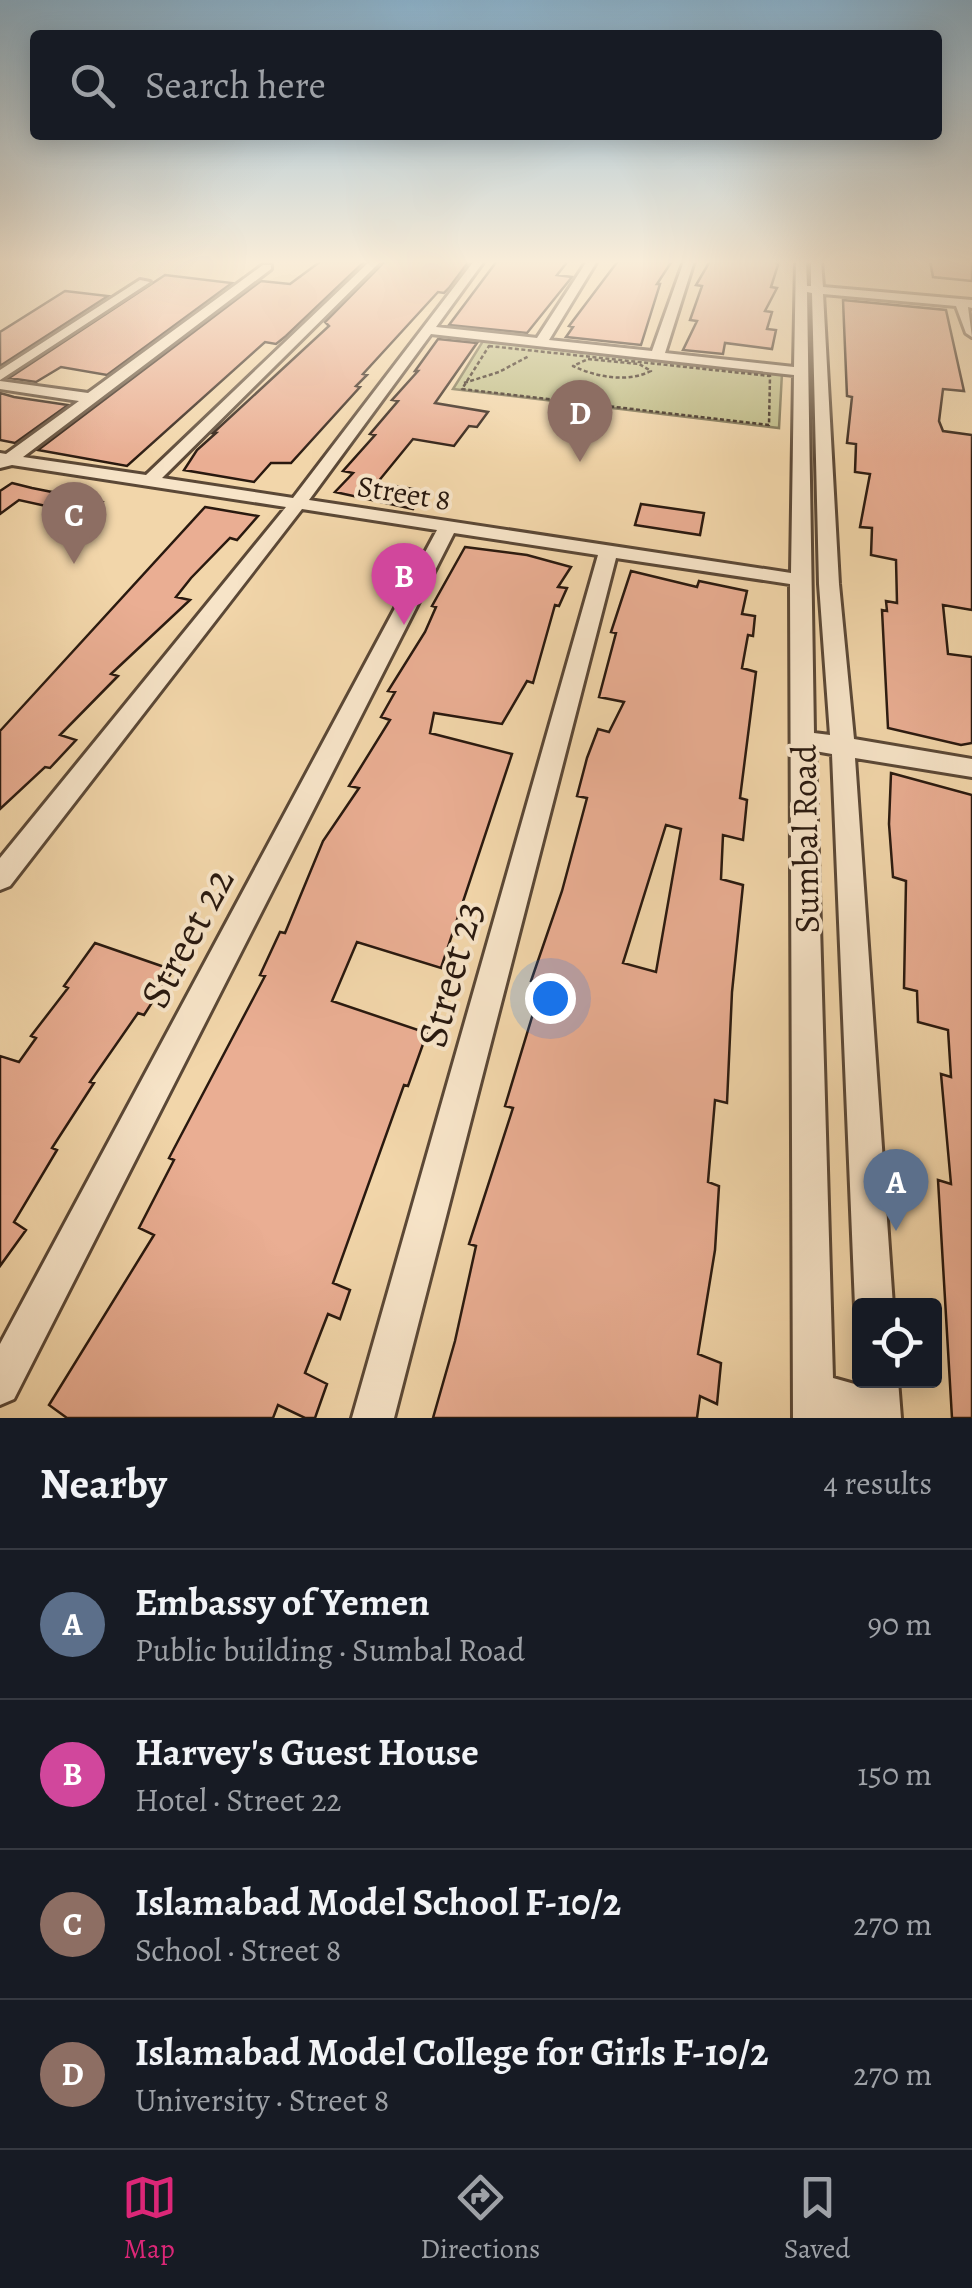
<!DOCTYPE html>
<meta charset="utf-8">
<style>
body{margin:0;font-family:Alegreya,serif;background:#20242c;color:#f1f3f6}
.controls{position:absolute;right:30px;bottom:30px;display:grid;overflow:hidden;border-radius:10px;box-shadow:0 5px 25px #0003}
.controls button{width:90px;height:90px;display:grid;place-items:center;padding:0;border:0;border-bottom:2px solid #363941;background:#171b24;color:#f1f3f6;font:50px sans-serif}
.you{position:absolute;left:550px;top:998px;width:35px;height:35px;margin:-25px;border:8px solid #fff;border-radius:50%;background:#1a73e8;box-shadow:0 0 0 15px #1a73e833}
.badge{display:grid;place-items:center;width:65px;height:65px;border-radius:50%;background:#db2777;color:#fff;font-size:32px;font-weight:700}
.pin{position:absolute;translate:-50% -82px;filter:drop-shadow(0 2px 5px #0008)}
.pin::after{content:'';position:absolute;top:52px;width:35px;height:30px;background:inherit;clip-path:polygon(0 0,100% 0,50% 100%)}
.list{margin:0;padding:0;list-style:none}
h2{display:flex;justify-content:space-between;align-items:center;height:130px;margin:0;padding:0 40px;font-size:42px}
h2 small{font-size:32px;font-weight:400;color:#9ea1a6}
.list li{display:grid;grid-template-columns:65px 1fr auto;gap:30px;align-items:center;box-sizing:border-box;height:150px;padding:0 40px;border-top:2px solid #363941}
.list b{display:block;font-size:38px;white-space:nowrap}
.list p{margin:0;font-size:32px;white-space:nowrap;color:#9ea1a6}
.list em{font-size:32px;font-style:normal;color:#9ea1a6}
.icon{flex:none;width:55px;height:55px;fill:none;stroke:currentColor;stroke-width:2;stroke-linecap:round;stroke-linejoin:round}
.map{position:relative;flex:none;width:972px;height:1418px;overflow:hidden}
.search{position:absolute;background:#171b24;box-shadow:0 5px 25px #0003;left:30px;right:30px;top:30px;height:110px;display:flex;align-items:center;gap:25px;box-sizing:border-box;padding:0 35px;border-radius:10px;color:#9ea1a6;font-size:38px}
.sheet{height:730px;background:#171b24}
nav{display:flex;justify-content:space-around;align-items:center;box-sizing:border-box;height:140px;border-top:2px solid #363941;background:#171b24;font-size:28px;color:#9ea1a6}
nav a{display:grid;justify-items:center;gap:5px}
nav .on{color:#db2777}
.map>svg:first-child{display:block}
.green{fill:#bebd86;stroke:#746b4a;stroke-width:2.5}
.building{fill:#eaae93;stroke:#29190f;stroke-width:2.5;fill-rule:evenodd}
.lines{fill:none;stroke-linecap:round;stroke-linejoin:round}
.minor-casing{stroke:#5b4836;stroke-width:6}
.path{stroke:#29190f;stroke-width:2.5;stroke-dasharray:4 2.5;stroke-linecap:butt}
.minor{fill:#f7e4c8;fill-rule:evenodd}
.labels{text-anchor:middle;stroke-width:8;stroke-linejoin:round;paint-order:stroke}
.far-street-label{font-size:30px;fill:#29190f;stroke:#f7e4c8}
.street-label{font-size:35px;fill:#29190f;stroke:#f7e4c8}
.near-street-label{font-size:42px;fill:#29190f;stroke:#f7e4c8}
</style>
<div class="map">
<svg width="972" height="1418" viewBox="0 0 972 1418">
<rect width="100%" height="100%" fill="#f2d6aa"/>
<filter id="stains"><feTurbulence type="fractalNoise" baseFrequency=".002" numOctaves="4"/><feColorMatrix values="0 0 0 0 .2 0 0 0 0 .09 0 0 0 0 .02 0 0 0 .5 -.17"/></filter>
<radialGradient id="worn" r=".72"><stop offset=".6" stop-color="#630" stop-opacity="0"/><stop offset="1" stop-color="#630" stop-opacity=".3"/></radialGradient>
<path class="green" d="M483,341L782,373L779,428L453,389Z"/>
<path class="building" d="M321,261H365L286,336L276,344L265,342L127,466L38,450L261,281L290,284Z
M385,261H469L449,288L444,293L438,292L363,374L367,375L356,386L360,387L291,463H271L254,482L184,470L197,450L216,433H213L329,326L325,322Z
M497,261H568L557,275L572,277L527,333L449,325Z
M618,261H672L657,284H660L641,345L566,337L573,327L569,326Z
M710,261H775L778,265L771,287L777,288L765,311L772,312L767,329L776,330L772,349L725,343L723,354L683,350L697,321L690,320L702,286L696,285Z
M930,261H972V281L933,277Z
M165,275L232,283L107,375L61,367L36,382L9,378Z
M65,291L108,296L0,366V332Z
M843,300L946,310L964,391L943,389L939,421L943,431L972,435V610L943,605L948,654L972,657V743L961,745L888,728L882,610L887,611L886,601L897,603L896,560L871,555L872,528L860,527L870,474L855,472L856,444L847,443L852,397L847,396Z
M438,339L477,343L435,403L488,412L477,427L469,426L454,446L413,439L377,483L425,491L413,509L335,492L353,473L343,471L375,435L370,434L398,401L392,400L418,371H415Z
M0,393L14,397L68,405L15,443L0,440Z
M12,483L32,488L102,502L87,515L19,500L0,514V491Z
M641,504L704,513L700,535L635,525Z
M205,507L258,516L237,540L230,538L191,578L176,597L190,600L111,674L118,676L60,735L76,740L50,768L45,767L0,809V731Z
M465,547L527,555L571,567L558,587L567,588L559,606L555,605L533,683L527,681L502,724L434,713L430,733L512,754L441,968L357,942L332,1001L427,1033L408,1086L404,1085L333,1283L350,1290L340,1319L328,1314L305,1373L327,1384L315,1418H305L278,1405L273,1418H67L49,1405L154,1235L139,1228L174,1160L169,1158L265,976L260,975L280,932L285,933L323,841L359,788L349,786L390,720L381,717L395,692L388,691L425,632L436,607L432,606Z
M631,571L697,587L699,581L747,591L742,614L755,616L753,636L748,635L742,668L756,672L740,798L747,800L743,840L723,835L721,879L743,885L732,992L727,1103L715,1100L708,1182L719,1186L715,1250L698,1354L721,1363L717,1404L700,1396L697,1418H433L455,1341L476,1246L469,1244L513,1108L505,1106L542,984L531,981L562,891L587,798L577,796L587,758L598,729L609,732L624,702L599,697L616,633L611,632ZM666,825L681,829L656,972L623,963Z
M891,773L972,795V1418H952L938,1180L951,1184L941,1074L951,1077L948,1030L918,1022L917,991L904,988L906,881L893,877L889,824Z
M95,943L173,970L144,1015L138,1013L90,1082L94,1083L52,1148L57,1150L14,1222L26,1230L0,1266V1056L19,1062L36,1038L31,1036L68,988L64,986Z"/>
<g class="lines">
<defs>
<path id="minor" d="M370,261H381L162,478L293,498L474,261H484L436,327L537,338L587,261H597L549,340L652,351L684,261H694L665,353L794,367L796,261H806L807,286H811V261H821L823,287L972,300V308L968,307L972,337L966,333L956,306L823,294L839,584L854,739L972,759V777L855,758L893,1306H860V1317L855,1306L832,754L815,751L833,1378L858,1385L860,1376V1380H898L901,1418H793L790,584L616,558L394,1418H352L598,555L454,533L14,1399L0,1405V1344L437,530L302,509L10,886L0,890V858L286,507L12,465L0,468V453L6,454L79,401L0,389V381L88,393L263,265H271V269L23,457L146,475ZM807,292L812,293L819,584L830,735L814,733ZM431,334L794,375L791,573L309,500Z
M140,280L150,282L0,380V370Z"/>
</defs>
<use href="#minor" class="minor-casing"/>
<path class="path" d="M489,346L770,376L769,425L462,389Z
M588,359L639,364L651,371C627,383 596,377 573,366Z
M464,383L499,372L529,356"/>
<use href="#minor" class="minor"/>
</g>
<linearGradient id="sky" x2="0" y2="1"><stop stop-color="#8ab5d2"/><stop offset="0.57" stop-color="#f9edd9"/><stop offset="1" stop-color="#f9edd9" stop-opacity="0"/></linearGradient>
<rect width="972" height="459" fill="url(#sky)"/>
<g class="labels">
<g class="far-street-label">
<text transform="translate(404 493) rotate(9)" y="10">Street 8</text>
</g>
<g class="street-label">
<text transform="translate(805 839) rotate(-91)" y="12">Sumbal Road</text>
</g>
<g class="near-street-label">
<text transform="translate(186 937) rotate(-62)" y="15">Street 22</text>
<text transform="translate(449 974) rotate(-75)" y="15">Street 23</text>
</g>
</g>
<rect width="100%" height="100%" filter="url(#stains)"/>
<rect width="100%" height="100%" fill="url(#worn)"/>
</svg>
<div class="controls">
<button><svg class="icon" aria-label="locate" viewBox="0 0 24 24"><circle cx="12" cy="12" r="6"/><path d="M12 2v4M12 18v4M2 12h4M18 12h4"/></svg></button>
</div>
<div class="you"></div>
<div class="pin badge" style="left:896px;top:1231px;background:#5c6f8a">A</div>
<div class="pin badge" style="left:404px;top:625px;background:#d1479c">B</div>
<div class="pin badge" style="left:74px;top:564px;background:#8d6e63">C</div>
<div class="pin badge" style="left:580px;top:462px;background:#8d6e63">D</div>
<div class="search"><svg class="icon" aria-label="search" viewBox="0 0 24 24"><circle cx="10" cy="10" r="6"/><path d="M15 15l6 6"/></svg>Search here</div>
</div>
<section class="sheet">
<h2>Nearby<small>4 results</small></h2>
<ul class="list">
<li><span class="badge" style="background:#5c6f8a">A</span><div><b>Embassy of Yemen</b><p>Public building · Sumbal Road</p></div><em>90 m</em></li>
<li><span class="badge" style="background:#d1479c">B</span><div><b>Harvey's Guest House</b><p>Hotel · Street 22</p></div><em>150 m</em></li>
<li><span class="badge" style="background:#8d6e63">C</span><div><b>Islamabad Model School F-10/2</b><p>School · Street 8</p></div><em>270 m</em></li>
<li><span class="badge" style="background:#8d6e63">D</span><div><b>Islamabad Model College for Girls F-10/2</b><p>University · Street 8</p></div><em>270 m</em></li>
</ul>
</section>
<nav>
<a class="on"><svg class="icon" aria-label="map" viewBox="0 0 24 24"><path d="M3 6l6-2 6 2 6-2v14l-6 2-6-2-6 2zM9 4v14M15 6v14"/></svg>Map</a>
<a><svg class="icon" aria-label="directions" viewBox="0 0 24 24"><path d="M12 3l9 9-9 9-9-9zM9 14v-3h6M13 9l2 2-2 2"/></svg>Directions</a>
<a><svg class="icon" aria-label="saved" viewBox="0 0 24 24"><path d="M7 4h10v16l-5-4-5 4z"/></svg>Saved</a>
</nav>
